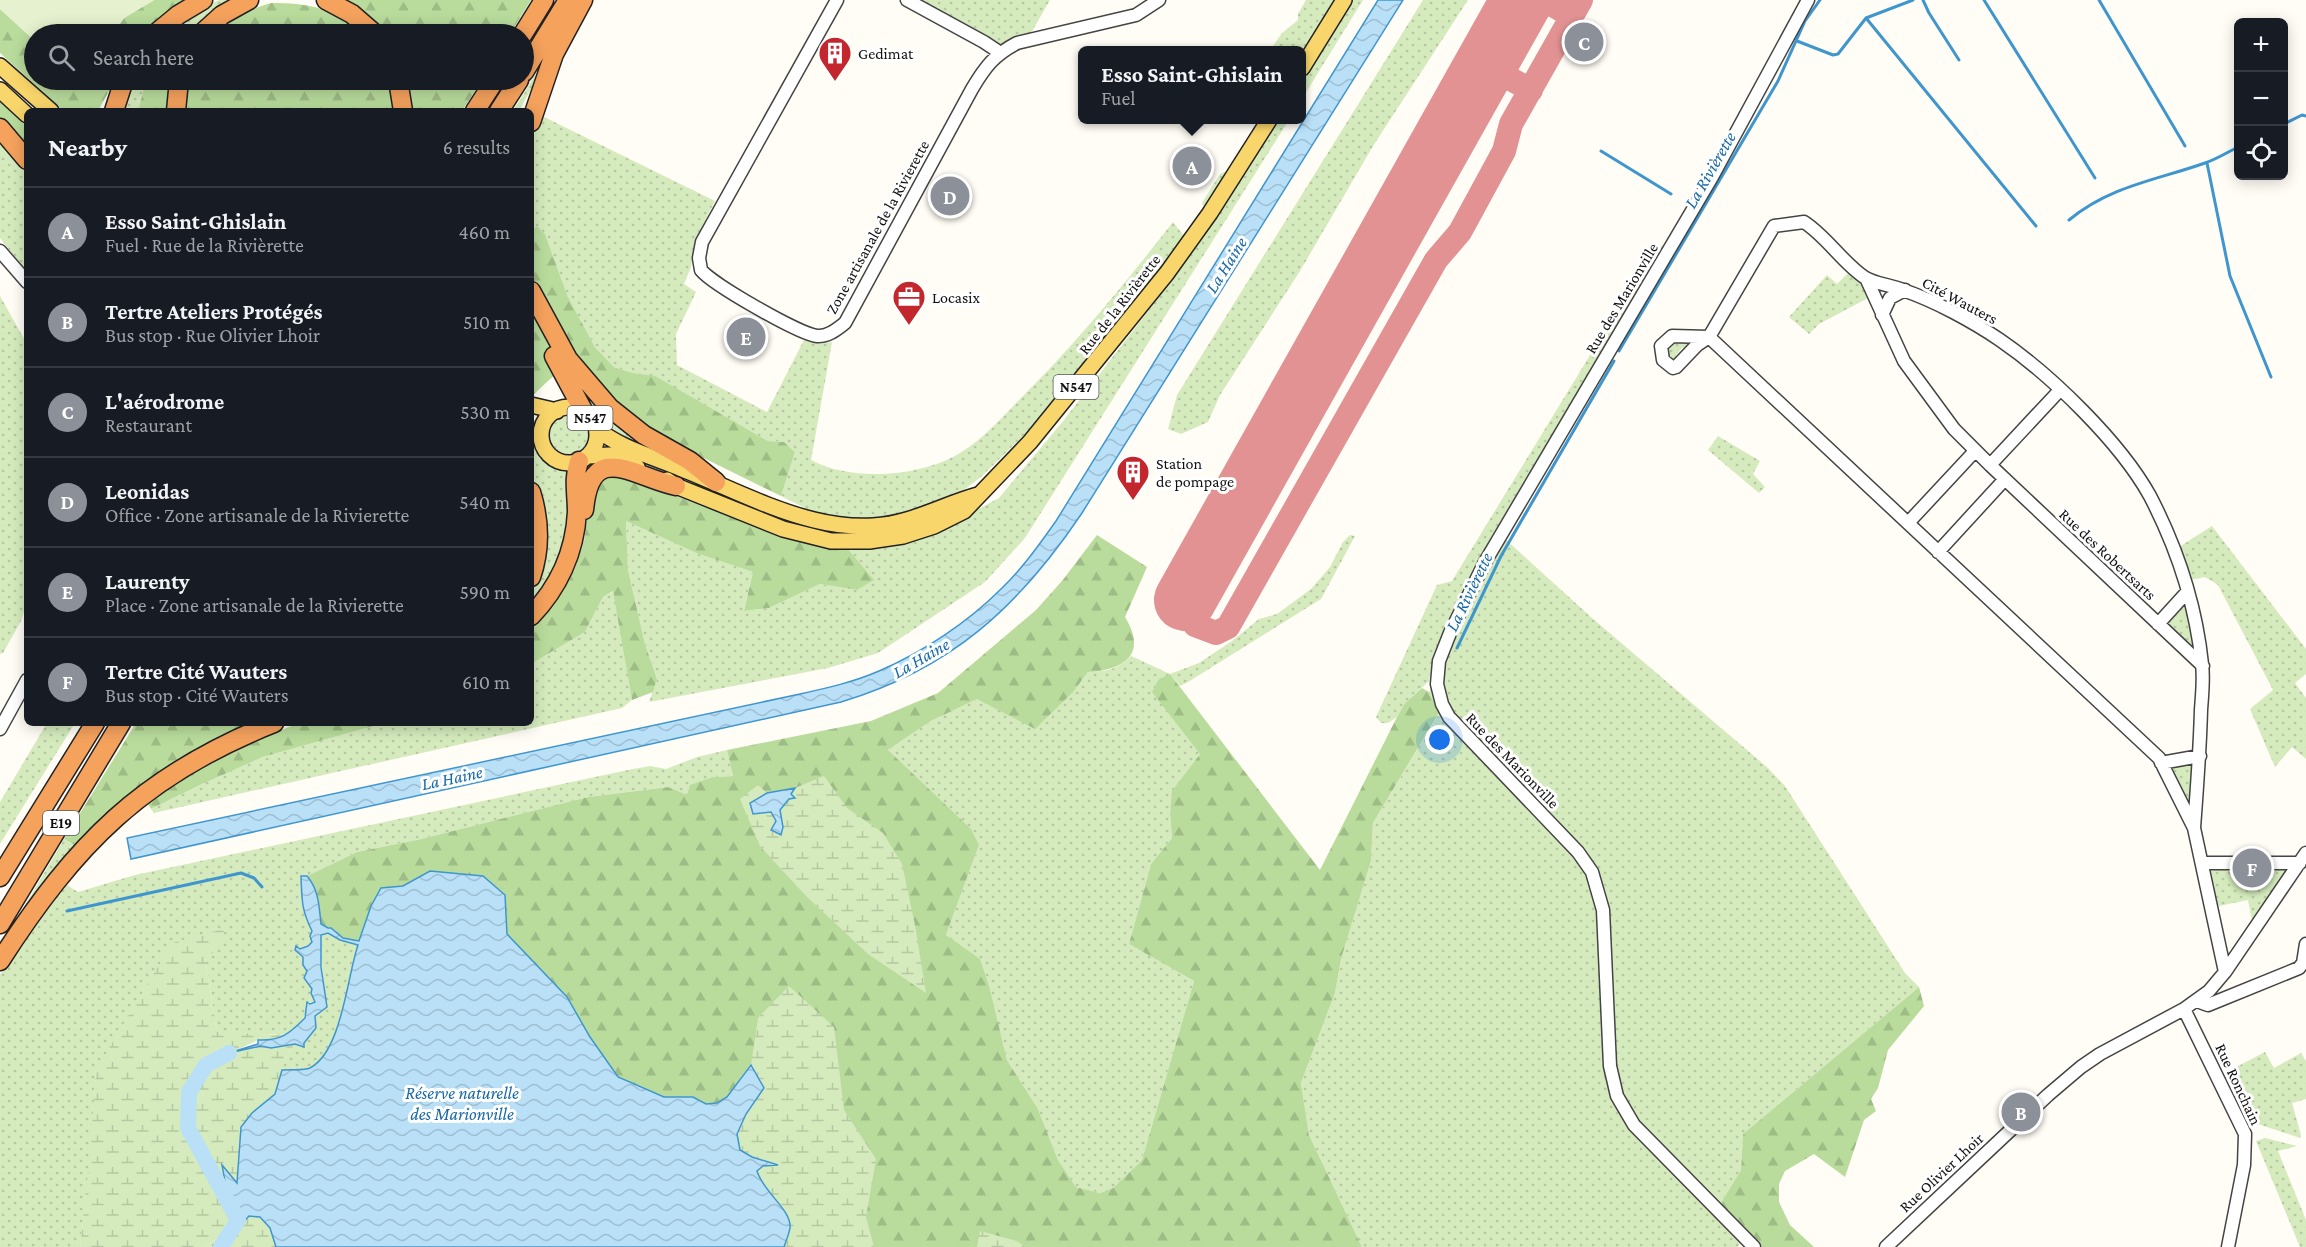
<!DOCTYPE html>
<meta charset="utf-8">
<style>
body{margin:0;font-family:"Crimson Pro",serif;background:#242831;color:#f1f3f6}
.controls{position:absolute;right:18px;top:18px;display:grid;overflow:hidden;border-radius:9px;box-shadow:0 3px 15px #0003}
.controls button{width:54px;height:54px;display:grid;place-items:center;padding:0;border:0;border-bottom:2px solid #363941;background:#171b24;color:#f1f3f6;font:30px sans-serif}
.you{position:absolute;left:1440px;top:740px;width:21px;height:21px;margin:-15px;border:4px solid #fff;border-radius:50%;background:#1a73e8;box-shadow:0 0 0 9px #1a73e833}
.badge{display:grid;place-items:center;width:39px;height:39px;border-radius:50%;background:#8c9099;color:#fff;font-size:20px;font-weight:700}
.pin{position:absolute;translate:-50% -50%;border:3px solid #fff;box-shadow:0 2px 6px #0006}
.popup{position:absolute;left:1078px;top:46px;width:228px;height:78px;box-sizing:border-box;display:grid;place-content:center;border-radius:9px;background:#171b24;filter:drop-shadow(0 2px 4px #0005);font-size:20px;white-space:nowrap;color:#9ea1a6}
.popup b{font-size:22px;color:#f1f3f6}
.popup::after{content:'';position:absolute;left:50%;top:100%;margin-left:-12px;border:12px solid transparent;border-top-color:#171b24}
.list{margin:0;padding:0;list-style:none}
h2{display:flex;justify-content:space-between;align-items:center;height:78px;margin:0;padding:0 24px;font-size:26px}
h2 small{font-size:20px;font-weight:400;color:#9ea1a6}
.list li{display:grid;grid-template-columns:39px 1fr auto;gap:18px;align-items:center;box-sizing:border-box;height:90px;padding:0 24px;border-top:2px solid #363941}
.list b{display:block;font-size:22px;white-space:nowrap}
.list p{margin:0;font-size:20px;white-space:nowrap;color:#9ea1a6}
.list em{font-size:20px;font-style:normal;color:#9ea1a6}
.icon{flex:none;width:33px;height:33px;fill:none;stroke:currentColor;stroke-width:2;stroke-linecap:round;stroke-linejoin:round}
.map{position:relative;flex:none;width:2306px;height:1247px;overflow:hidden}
.search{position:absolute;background:#171b24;box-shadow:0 3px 15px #0003;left:24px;top:24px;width:510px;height:66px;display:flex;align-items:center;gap:15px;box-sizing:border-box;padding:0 21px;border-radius:33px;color:#9ea1a6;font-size:22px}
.panel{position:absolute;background:#171b24;box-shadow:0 3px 15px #0003;left:24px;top:108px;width:510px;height:618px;border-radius:9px}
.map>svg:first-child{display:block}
.grass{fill:url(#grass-dots)}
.forest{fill:url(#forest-firs)}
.wetland{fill:url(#wetland-marsh)}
.pitch{fill:#e6f2cf}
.water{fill:url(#water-waves);stroke:#3f96cf;stroke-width:1.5}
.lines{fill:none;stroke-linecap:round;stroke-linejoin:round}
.stream{stroke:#3f96cf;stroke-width:3}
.river{stroke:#b9e0f7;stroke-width:16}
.taxiway{stroke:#e29292;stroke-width:24}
.runway{stroke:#e29292;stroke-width:62}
.minor-casing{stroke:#444;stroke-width:15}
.major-casing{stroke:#222;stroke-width:18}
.highway-casing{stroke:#222;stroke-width:21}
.minor{stroke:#fff;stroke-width:12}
.major{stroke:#f9d66b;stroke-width:15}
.highway{stroke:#f5a25d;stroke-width:18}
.labels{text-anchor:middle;stroke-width:6;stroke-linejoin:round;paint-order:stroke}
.shield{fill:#fff;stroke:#585858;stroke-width:1.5}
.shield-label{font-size:15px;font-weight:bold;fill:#111}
.poi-label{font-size:16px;fill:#111;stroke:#fff;text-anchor:start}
.street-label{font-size:16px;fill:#111;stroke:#fff}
.water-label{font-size:18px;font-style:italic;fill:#1768a6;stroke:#fff}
</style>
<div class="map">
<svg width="2306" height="1247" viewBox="0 0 2306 1247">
<defs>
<pattern id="grass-dots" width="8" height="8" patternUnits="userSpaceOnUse" patternTransform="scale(1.5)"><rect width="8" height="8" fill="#d5ebbd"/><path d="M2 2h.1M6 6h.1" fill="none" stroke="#b6c8a1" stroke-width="1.8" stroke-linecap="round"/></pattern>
<pattern id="forest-firs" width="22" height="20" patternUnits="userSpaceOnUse" patternTransform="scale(1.5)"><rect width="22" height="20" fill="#b9dc9c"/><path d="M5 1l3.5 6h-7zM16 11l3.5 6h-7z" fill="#9ebc85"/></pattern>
<pattern id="wetland-marsh" width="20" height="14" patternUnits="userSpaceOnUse" patternTransform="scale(1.5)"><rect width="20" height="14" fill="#d5ebbd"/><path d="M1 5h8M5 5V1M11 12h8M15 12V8" fill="none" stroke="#b6c8a1"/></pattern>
<pattern id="water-waves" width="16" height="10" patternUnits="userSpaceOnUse" patternTransform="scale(1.5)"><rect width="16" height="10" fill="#b9e0f7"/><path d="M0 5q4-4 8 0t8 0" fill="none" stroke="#9ebfd3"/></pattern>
</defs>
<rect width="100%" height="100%" fill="#fffdf5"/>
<path class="grass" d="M219,0H242L196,34H163L188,14Z
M905,0H1050L1031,33L996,50Z
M1306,0H1336L1302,57V51L1280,50L1273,46L1282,33L1298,20V14Z
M1353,0H1363L1302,99V80Z
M1423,0H1468L1373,146L1300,271L1220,395L1208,422L1181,434L1168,429L1177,395Z
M538,71L540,73L519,111H513Z
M130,80H148L144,88L138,111H120Z
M538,114L715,201L695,240L691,267L684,284L696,292L676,334L677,365L767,412L805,338L821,344L832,342L811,460C851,482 921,477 960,453C985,438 1004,415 1024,395C1078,341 1126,282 1173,222L1184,236L1137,298L1024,435L982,476L951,500L871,523L817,514L781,496L795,452L784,442L768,441L655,377L633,373L614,367L595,347L568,297L545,234L537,226L531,230V148Z
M1276,120H1289L1025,538L985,582L878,653L828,668L649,702L657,679L645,644L628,570L626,521L696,553L753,572L744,611L769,608L820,584L857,590L873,580L848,549L924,538L999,498L1064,420L1162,293L1213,219Z
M0,139L27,172V272L0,238Z
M1229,170L1204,207L1202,203L1220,174Z
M1665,244L1492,536L1433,655L1429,681L1405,703L1397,717L1388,723H1381L1376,717L1437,585L1452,581L1653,252Z
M1850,271L1864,282L1870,297L1819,324L1809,334L1789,317L1827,275L1837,284Z
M0,296L27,344V602L21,621L3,653L0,654Z
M1693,340L1685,352L1683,347L1676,355L1678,360L1669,362L1667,350L1675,343Z
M566,365L633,435L629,441L610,432L603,426L597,414L588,405Z
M550 435a19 19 0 1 1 38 0a19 19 0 1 1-38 0Z
M531,430C543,454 538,465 570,471L571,507L560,562L531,608L537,496L531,481Z
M1718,436L1760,461L1753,474L1765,487L1759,493L1708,450Z
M2212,526L2306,649V674L2295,683L2306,698V759L2292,747L2275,767L2250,709L2273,690L2218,585L2205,577L2190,580L2179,547Z
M1350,535L1355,536L1321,599L1188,682L1180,686L1170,674L1200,754L1173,791L1170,814L1172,838L1151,864L1129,944L1194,981L1142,1160L1113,1188L1100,1193L1076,1187L1058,1160L1038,1109L1007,1060L990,989L946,935L979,845L888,750L931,721L977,699L1074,691L1088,672C1108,671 1116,670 1131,656L1170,674L1199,663L1232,641L1259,619L1277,614L1311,589L1330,567L1343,542Z
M1505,539L1592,618L1768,768L1785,786L1905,973L1919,987L1743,1134L1741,1170L1719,1206L1727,1213L1722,1224L1740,1243L1738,1247H1362L1309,1135L1301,1083L1335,993L1341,959L1371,861L1373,823L1439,714L1429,692Z
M614,591L632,700L622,708L154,813L151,809L200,785L263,757L384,723H531V664L585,632L603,597Z
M2184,602L2187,603L2196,647L2194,651L2166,626L2165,621Z
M47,723H75L0,844V802Z
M727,750L733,776L713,777L687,796L667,787L588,797L421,839L357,852L307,876H302L304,888L301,901L305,916L312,932V942L300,950L298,954L303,957L315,1002H307C307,1015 300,1023 297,1035L217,1033L206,964L96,1070L91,1153L80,1247H0V975L44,909L67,885L78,892L135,875L628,770L650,766L666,769L697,757Z
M2196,762L2190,806H2188L2167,766Z
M64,839L78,847L19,924L16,921Z
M2208,867L2287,868L2252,921L2248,900L2214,907Z
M328,933L340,940L358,945C347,977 342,1051 310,1068C303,1071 290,1069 282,1070L288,1052L295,1044L304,1043L316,1028L315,1016L327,1007C324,983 320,959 321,935Z
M2265,1052L2274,1068L2301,1053L2306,1061V1099L2292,1103L2301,1135L2300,1138L2243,1119L2221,1075Z
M2265,1138L2297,1146L2278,1151L2306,1220V1247H2300L2256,1141Z
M233,1228L220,1247H204Z"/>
<path class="forest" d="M154,0H188L144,34H113L124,18Z
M340,0H531L510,34H379Z
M271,3C305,3 338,7 361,34H214C232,18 248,10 271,3Z
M0,9L34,40V80H115L98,111H64L0,53Z
M148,80H176L172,111H138L144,88Z
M188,80H387L391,88L394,111H186L185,93Z
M403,80H482L462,111H408Z
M0,102L27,127V151L0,120Z
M537,226L545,234L568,297L595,347L614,367L633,373L655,376L768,441L784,442L795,452L781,496L651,432L564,366L531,397V230Z
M623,475L773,534L848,549L874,580L857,590L820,584L769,608L744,611L753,572L696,553L626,521L628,570L645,644L657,679L653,692L632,700L613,591L603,597L585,632L531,664V626L559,596L574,571L584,541L591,492L604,476Z
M1097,535L1147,567L1125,617C1148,654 1124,670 1088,672L1074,691L1035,729L977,699L931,721L888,750L971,829L979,845L946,935L980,959L990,989L1007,1060L1038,1109L1058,1160L1076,1187L1100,1193L1113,1188L1142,1160L1194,981L1129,944L1151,864L1172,838L1170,814L1172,791L1200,754L1152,692L1159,679L1170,674L1320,870L1397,717L1405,703L1422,688L1429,692L1439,713L1373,823L1371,861L1341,959L1335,993L1301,1083L1309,1135L1362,1247H784L791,1227L750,1065L727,1097L717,1103L706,1104L693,1097H664L618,1077L590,1037L567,997L507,934L505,895L430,871L403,886L382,888L371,906L359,941L343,938L331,928L329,929L321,924L318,897L307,876L357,852L421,839L588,797L668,787L687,795L690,785L713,777L733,776L727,750L871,721L938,693L1036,610L1062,581Z
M136,723H259L78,847L64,839Z
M299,723H384L263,757L200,785L151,809L146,801L188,772L231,750Z
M1919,987L1924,1006L1888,1050L1878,1088L1871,1099L1876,1111L1864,1120L1845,1177L1814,1154L1785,1171L1779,1184V1202L1790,1225L1814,1247H1760L1719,1206L1741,1170L1743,1134Z"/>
<path class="wetland" d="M824,776L847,808L883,833L902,864L915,925L926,993L868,954L806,896L760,846L740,799L758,785L767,793L750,803L762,813L770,812L777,821L775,827H782L780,810L789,799L794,797L791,794L795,788Z
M227,928L206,964L217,1032L285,1035L275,1041L258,1040L233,1052L261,1046L271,1048L295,1044L288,1052L275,1094L252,1113L241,1127L237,1184L222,1167L229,1203L241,1224L249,1216L260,1217L270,1228L276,1247H220L231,1229L204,1247H80L90,1153L96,1070L172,943Z
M789,986L834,1027L844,1110L876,1159L866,1217L874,1247H784L791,1227L760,1183L757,1171L763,1166L776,1165L752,1157L740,1150L737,1135L746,1114L764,1088L751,1065L758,1018Z
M980,1231L1017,1241L1025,1247H977Z"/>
<path class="pitch" d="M0,0H154L124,18L113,34H34V40L0,9Z"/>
<path class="water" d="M1378,0H1403L1082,513C1019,607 951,669 841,702L131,859L127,838L800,694C827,688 854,682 879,671C923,652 967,623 1001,589C1022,569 1039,545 1056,521Z
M795,788L791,794L795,798L789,799L780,810L783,827L781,835L771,830L776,821L771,812L753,814L750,803L767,793Z
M430,871L483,876L505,895L507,934L567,997L590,1037L618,1077L664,1097H693L706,1104L717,1103L727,1097L751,1065L764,1088L746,1114L737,1134L740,1150L752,1157L778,1165L763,1166L757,1171C763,1192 792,1210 790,1228C789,1234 786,1241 784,1247H276L270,1228L260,1217L249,1216L241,1225L229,1204L222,1165L237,1183L241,1127L252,1113L275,1094L282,1070C290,1069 303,1071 310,1068C342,1051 347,977 358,945L340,940L328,933L321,935V967L327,1007L315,1016L316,1028L304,1043V1047L295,1044L271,1048L261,1046L229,1053L258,1044V1040C281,1041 289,1034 305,1018L307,1002L310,1004L315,1002L311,993L312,989L304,978L307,971L303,965V957L295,950L296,946L300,949L308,946L312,942L310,936L312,931C301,909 302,900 301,876H307C319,890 319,906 321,924L328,928H331L343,938L359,941L371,906L381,888L403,886Z"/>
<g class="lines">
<path class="stream" d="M1923,0L1929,13L1959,60
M1984,0L2095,178
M2099,0L2185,146
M1866,18L2036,226
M1797,41L1833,55L1838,54L1866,18L1913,0
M2284,124L2302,115L2306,116
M1601,151L1671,194
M2207,163L2230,276L2271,377
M2069,220C2110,186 2157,180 2205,163C2217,159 2228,152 2238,147
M1619,351L1778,81L1805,21L1820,0
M1457,648L1501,556L1614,361
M67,911L241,873L254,878L262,887"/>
<path class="river" d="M221,1247L238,1220L188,1128L189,1092L206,1065L229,1053"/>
<path class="taxiway" d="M1544,0L1572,16
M1486,66L1531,90
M1185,600L1183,609L1195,625L1216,633L1228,627L1436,260L1460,232L1504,151L1511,124L1581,0"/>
<path class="runway" d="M1185,600L1522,0"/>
<defs>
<path id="minor" d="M837,0L702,242L699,258L701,270C712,284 799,334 817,336C828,337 837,329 845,323L972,89C985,67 994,55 1017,43L1136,15L1159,0
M907,0L984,42L999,52
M0,251L27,282
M1866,278L1904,361L1954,429L1990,465L2203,666
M1882,315L1890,298L1905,290
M1990,465L2060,390
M1908,523L1975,451
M1938,552L2005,479
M2158,624L2188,591
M0,729L27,680
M2161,763L2200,756
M2194,828C2197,788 2200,749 2201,710C2202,695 2204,679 2202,664C2196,606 2177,548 2150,496C2120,442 2051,375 2000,340C1972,321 1935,301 1903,290C1891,285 1875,284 1864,277C1842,262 1827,237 1804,222L1774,226L1709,337L1672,336L1661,346L1663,360L1673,368L1676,367L1697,345L1709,337L2159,758L2194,828L2225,972
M2202,863H2300
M2197,1001L2208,1005L2299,968L2303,963L2306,944
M2184,1009L2245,1134L2244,1165L2228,1247
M1754,1247L1634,1125L1617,1096L1610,1066L1603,910L1592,872L1578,852L1449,717L1442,704L1437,684L1439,661L1450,633L1485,562L1712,177L1808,0
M1886,1247L2048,1095L2081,1067L2100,1054L2184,1009L2209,991L2225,972L2306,853"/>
<path id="major" d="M0,66L51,111
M1302,68L1344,0
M0,90L27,115
M531,405L557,411
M541 435a28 28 0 1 1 56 0a28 28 0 1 1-56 0Z
M596,428C619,448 654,457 682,469C725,486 769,509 814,520C834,525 854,527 873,526C911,524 942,505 978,495
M588,456L610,455L637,467
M667,480L676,486L783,529L831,541H869L903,536L934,526L964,511L1030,442L1167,273L1210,213L1269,120"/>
<path id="highway" d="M326,0L352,14L375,34
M155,34L178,15L203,0
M201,34L222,15L249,0
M523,34L544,0
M524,72L568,0
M398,80L403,111
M114,111L124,80
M176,111L179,80
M475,111L495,80
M499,111L519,80
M531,122L554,54L583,0
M0,128L27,160
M531,291L568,359L610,408L644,435L690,461L716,482
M554,356L584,412
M531,492C540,521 541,548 531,577
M584,510C591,438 633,477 676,486
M531,616C558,588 575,552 577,512C577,494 573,479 579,461
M0,877L95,723
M0,924L121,723
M0,961C75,844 143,775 274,723"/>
</defs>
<use href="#minor" class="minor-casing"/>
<use href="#major" class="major-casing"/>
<use href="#highway" class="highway-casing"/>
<use href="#minor" class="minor"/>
<use href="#major" class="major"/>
<use href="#highway" class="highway"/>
</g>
<defs>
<symbol id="building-pin" viewBox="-11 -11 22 30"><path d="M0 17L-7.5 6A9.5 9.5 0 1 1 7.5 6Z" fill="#c4262e" stroke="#fff"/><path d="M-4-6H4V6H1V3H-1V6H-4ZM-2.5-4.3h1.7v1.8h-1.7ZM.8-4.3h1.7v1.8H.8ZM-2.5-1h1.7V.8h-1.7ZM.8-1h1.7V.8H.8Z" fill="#fff"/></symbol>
<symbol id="office-pin" viewBox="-11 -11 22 30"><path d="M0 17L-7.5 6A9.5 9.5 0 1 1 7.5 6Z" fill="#c4262e" stroke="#fff"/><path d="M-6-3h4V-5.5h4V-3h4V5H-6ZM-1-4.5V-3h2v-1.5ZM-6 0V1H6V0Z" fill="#fff"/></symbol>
</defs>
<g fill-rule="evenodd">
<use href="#building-pin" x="816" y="34" width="38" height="52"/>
<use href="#office-pin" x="890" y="278" width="38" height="52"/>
<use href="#building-pin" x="1114" y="453" width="38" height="52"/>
</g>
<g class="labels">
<g class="shield">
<rect x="1053.5" y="375" width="45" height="24" rx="4.5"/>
<rect x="567.5" y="406" width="45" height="24" rx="4.5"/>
<rect x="43" y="811" width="36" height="24" rx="4.5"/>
</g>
<g class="shield-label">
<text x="1076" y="392">N547</text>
<text x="590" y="423">N547</text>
<text x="61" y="828">E19</text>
</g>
<g class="poi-label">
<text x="858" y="59">Gedimat</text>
<text x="932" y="303">Locasix</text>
<text x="1156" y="469">Station<tspan x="1156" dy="18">de pompage</tspan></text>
</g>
<g class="street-label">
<text transform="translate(877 227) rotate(-61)" y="6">Zone artisanale de la Rivierette</text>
<text transform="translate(1621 298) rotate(-59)" y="6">Rue des Marionville</text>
<text transform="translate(1960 300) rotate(28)" y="6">Cité Wauters</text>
<text transform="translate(1119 304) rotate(-52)" y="6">Rue de la Rivièrette</text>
<text transform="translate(2108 554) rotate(43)" y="6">Rue des Robertsarts</text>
<text transform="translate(1513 760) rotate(46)" y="6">Rue des Marionville</text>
<text transform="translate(2239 1084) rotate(65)" y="6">Rue Ronchain</text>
<text transform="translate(1941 1172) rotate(-43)" y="6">Rue Olivier Lhoir</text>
</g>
<g class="water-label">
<text transform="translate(1710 170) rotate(-60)" y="6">La Rivièrette</text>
<text transform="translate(1226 265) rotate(-58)" y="6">La Haine</text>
<text transform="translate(1469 592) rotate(-64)" y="6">La Rivièrette</text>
<text transform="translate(921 658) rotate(-30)" y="6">La Haine</text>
<text transform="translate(452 778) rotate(-12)" y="6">La Haine</text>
<text x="462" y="1099">Réserve naturelle<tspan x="462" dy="21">des Marionville</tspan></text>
</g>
</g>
</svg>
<div class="controls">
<button>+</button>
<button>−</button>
<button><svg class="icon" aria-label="locate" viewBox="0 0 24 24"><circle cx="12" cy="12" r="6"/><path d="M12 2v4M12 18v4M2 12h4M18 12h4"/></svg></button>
</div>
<div class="you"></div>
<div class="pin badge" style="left:1192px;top:166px">A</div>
<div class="popup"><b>Esso Saint-Ghislain</b>Fuel</div>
<div class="pin badge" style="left:2021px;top:1112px">B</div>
<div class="pin badge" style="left:1584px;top:42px">C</div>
<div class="pin badge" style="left:950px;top:196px">D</div>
<div class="pin badge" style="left:746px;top:337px">E</div>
<div class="pin badge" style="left:2252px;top:868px">F</div>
<div class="search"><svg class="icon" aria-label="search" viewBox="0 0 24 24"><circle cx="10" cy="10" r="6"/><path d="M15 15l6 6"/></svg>Search here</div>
<section class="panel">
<h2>Nearby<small>6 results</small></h2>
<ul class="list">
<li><span class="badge">A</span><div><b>Esso Saint-Ghislain</b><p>Fuel · Rue de la Rivièrette</p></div><em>460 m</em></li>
<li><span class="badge">B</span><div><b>Tertre Ateliers Protégés</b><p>Bus stop · Rue Olivier Lhoir</p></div><em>510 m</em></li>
<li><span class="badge">C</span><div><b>L'aérodrome</b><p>Restaurant</p></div><em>530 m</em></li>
<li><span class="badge">D</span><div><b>Leonidas</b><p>Office · Zone artisanale de la Rivierette</p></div><em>540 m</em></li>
<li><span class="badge">E</span><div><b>Laurenty</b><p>Place · Zone artisanale de la Rivierette</p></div><em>590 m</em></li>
<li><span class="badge">F</span><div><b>Tertre Cité Wauters</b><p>Bus stop · Cité Wauters</p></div><em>610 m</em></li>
</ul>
</section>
</div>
